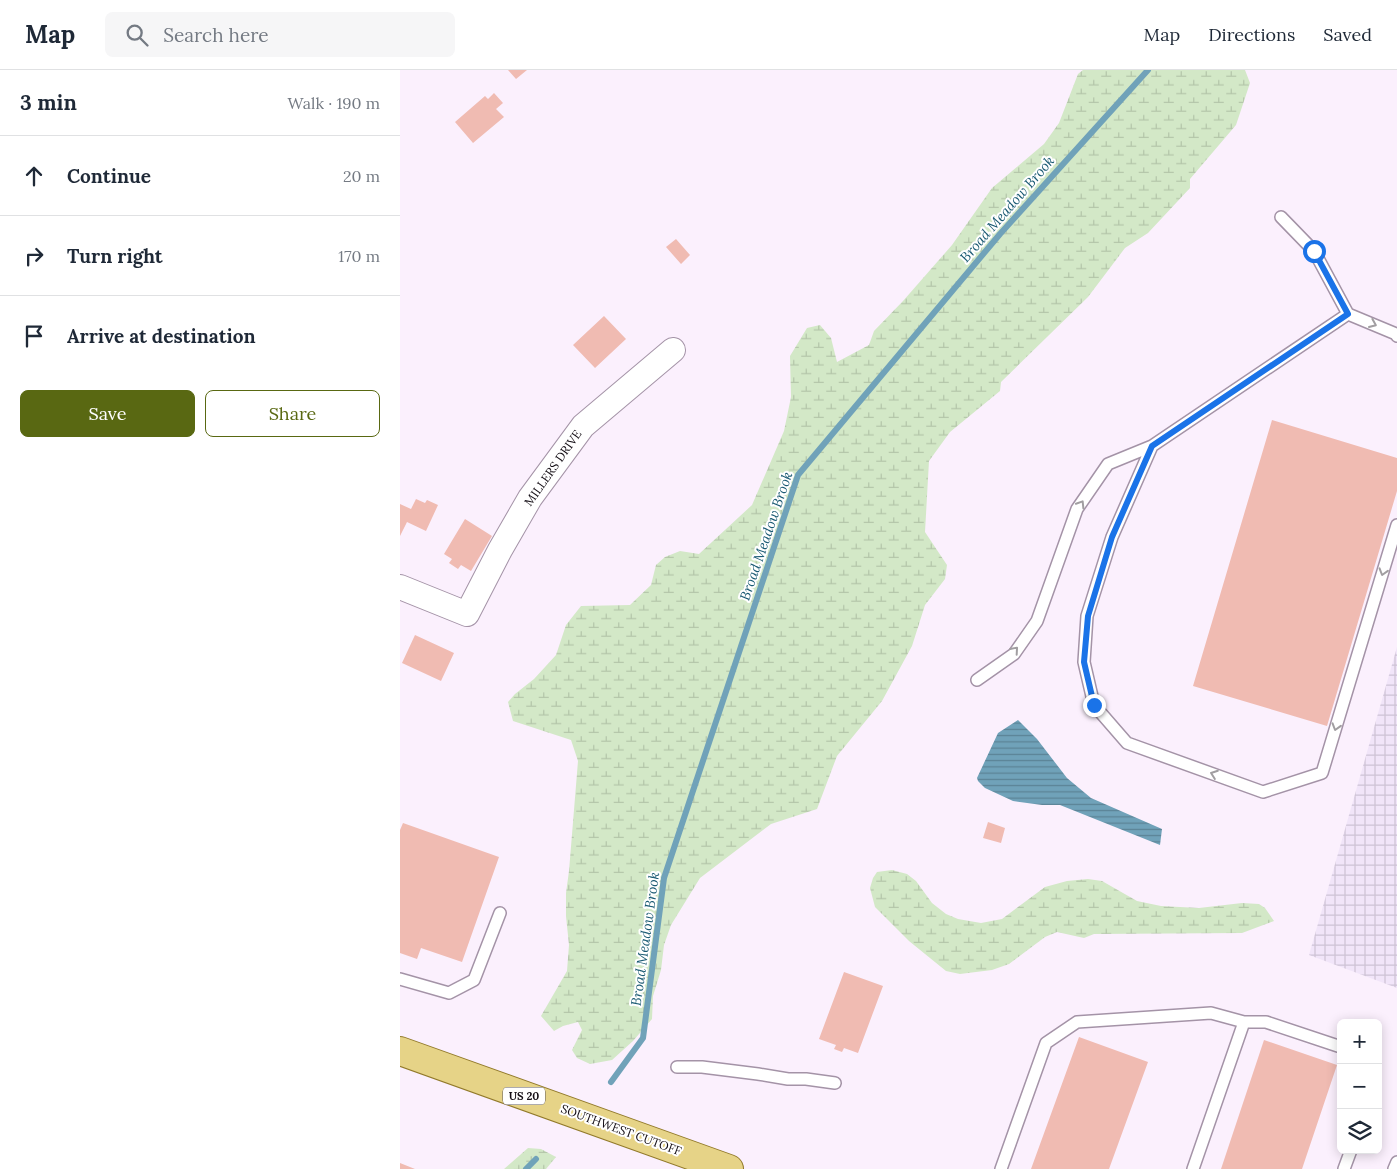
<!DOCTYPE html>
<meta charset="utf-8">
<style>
body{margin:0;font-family:Lora,serif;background:#f6f6f7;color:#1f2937}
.controls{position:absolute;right:15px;bottom:15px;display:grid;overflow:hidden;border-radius:8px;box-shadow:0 2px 12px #0003}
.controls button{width:45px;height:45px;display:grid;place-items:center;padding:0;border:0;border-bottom:1px solid #e0e1e3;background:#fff;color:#1f2937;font:25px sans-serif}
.stop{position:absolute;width:15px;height:15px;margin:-11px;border:4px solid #1a73e8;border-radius:50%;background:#fff}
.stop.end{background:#1a73e8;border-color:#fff;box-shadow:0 1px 5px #0008}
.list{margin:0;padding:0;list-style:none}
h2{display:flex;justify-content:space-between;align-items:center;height:65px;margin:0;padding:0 20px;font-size:21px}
h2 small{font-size:16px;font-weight:400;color:#747a83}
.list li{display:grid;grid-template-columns:32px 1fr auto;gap:15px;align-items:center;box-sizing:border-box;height:80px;padding:0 20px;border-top:1px solid #e0e1e3}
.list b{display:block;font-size:19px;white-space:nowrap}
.list em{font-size:16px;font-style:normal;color:#747a83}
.actions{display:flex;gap:10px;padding:15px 20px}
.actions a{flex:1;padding:11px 0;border:1px solid #596812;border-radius:8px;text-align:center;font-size:18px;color:#596812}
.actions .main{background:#596812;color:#fff}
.icon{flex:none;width:28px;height:28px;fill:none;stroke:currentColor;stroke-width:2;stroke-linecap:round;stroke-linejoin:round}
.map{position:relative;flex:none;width:997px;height:1099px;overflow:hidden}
header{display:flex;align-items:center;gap:30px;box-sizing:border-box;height:70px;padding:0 25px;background:#fff;border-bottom:1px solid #e0e1e3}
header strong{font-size:24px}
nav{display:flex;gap:28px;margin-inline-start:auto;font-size:18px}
.search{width:350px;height:45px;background:#f6f6f7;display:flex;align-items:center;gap:12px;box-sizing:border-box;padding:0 18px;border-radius:8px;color:#747a83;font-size:19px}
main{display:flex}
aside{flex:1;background:#fff}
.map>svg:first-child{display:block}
.industrial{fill:url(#industrial-grid)}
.wetland{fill:url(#wetland-marsh)}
.water{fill:url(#water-rules)}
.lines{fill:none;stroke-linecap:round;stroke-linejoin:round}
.stream{stroke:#70a2b9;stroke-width:6}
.building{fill:#f0bbb2}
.lane-casing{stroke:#a493a7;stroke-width:14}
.street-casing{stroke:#a493a7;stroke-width:26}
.primary-casing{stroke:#927a2b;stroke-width:30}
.lane{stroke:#fff;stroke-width:11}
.street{stroke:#fff;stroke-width:24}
.primary{stroke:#e6d387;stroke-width:28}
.oneway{stroke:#a19ea1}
.route{stroke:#1a73e8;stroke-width:6}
.labels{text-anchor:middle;stroke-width:4;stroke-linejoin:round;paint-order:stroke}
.shield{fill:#fff;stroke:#5a565a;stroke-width:1}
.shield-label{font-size:11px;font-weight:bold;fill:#130d14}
.street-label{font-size:12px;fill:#130d14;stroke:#fff}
.water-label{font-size:14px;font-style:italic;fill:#1a5a73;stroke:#fff}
</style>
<header>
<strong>Map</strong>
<div class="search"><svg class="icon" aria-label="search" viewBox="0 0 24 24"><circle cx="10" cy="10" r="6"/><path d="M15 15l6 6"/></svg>Search here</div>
<nav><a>Map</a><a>Directions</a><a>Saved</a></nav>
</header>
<main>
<aside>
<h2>3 min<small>Walk · 190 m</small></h2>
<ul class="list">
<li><svg class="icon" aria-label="ahead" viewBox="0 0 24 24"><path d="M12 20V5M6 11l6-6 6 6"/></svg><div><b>Continue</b></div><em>20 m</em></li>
<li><svg class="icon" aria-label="right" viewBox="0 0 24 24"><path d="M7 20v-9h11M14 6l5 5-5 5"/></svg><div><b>Turn right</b></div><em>170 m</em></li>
<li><svg class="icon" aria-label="arrive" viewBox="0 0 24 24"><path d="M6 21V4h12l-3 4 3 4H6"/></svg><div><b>Arrive at destination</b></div></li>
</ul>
<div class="actions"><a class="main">Save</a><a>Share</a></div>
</aside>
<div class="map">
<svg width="997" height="1099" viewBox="0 0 997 1099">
<defs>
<pattern id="industrial-grid" width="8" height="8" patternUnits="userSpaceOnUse" patternTransform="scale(1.25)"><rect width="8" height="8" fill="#f1e5f9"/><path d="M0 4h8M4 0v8" fill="none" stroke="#cec3d5"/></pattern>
<pattern id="wetland-marsh" width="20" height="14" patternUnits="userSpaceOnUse" patternTransform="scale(1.25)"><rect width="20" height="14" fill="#d3e8c7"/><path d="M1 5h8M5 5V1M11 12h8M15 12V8" fill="none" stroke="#b4c6aa"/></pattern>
<pattern id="water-rules" width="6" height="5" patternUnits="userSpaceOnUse" patternTransform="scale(1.25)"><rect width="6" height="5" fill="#70a2b9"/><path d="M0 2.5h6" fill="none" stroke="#5b8295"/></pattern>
</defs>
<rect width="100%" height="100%" fill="#fbf0fd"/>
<path class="industrial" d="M997,577V918L909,885Z"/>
<path class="wetland" d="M683,0H845L850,13L836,55L790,109V118L748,163L725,178L688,227L601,312L600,321L550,362L529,391L525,462L547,495L545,509L525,535L512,576L482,631L437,686L417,739L371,754L300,808L271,855L264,875L261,900L253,926L252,949L233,971L212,990L190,994L177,988L172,980L182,960L178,952L163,956L154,961L141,946L167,901L169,875L166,846V823L169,801L178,691L171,670L113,651L108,632L115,624L134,609L156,585L166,555L181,536L230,535L251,515L256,495L265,487L280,481L299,484L352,435L384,361L391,327L390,286L407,258L420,255L431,268L437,292L469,275L474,261L503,231L552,175L592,118L644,74L659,53L678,4Z
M492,800L507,804L516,811L532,833L546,844L558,849L581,853L602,849L645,817L667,811L688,809L702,811L737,831L761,836L799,838L842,833L859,834L865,838L874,851L842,863L694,864L684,868L657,862L645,867L609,894L592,900L560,904L546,901L509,871L475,837L470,818L473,808L477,802Z
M128,1078L141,1079L156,1087L146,1099H104Z"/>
<path class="water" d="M618,650L637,669L667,708L691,728L762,759L760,775L660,735H642L613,731L585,718L578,711L577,708L598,663Z"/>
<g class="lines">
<path class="stream" d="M211,1012L243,968L264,808L398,405L600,164L748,0
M126,1099L136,1089"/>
</g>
<path class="building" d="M108,0H127L116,9Z
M94,23L103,33L96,39L104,47L73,73L55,52L85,26L88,29Z
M276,169L290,185L281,194L266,177Z
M204,246L226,269L195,298L173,275Z
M872,350L997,388V421L927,656L793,616Z
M16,429L25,433L27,430L38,435L26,461L7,452L0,466V434L11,439Z
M65,449L92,466L71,501L61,495L58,499L49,493L52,489L44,484Z
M15,565L54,583L41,611L2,593Z
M588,752L605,758L601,773L583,768Z
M3,753L99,787L62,892L21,878L17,889L0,883V760Z
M444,902L483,916L458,983L444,978L442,982L434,979L436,975L419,969Z
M679,967L748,992L709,1099H631Z
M864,970L937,995L902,1099H821Z
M0,1093L15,1099H0Z"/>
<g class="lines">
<defs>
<path id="lane" d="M881,147L914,181L948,244L996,264L997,266
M752,376L712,467L687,546L684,592L694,635L727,673L863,722L922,703L997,455
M577,610L614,584L637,551L677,439L708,394L752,376L948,244
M0,909L49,923L74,910L100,843
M277,997H302L358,1004L388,1009H406L435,1013
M601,1099L646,973L677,952L811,943L844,952
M793,1099L844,952H866L941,977
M944,1099L951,1080
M994,1099L997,1092"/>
<path id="street" d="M0,517L67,544L100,480L130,428L183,356L273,280"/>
<path id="primary" d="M0,981L329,1099"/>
</defs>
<use href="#lane" class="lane-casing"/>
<use href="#street" class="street-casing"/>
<use href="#primary" class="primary-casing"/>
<use href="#lane" class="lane"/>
<use href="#street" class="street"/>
<use href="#primary" class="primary"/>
</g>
<defs><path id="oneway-chevron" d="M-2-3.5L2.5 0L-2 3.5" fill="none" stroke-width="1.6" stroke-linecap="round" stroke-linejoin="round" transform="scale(1.25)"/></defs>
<g class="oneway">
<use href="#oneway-chevron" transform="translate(973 254) rotate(23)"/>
<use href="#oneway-chevron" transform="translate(681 434) rotate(-58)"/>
<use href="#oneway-chevron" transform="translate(983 502) rotate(107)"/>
<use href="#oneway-chevron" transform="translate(615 580) rotate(-49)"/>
<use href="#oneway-chevron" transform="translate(936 657) rotate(107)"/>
<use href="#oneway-chevron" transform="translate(814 704) rotate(-160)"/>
</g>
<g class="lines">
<path class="route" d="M694,635L684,592L688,546L712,467L752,376L948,244L914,181"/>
</g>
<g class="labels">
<rect class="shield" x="103" y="1017.5" width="42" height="17" rx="4"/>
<g class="shield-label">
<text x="124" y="1030">US 20</text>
</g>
<g class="street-label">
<text transform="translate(153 398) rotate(-55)" y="4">MILLERS DRIVE</text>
<text transform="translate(221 1060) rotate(20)" y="4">SOUTHWEST CUTOFF</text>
</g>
<g class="water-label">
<text transform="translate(607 139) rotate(-49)" y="5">Broad Meadow Brook</text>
<text transform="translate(366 466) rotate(-71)" y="5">Broad Meadow Brook</text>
<text transform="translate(245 869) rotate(-82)" y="5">Broad Meadow Brook</text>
</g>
</g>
</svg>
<div class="controls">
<button>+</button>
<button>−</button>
<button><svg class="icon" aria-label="layers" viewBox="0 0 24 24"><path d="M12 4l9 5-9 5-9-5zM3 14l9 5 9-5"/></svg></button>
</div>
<div class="stop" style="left:914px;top:181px"></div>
<div class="stop end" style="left:694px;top:635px"></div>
</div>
</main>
